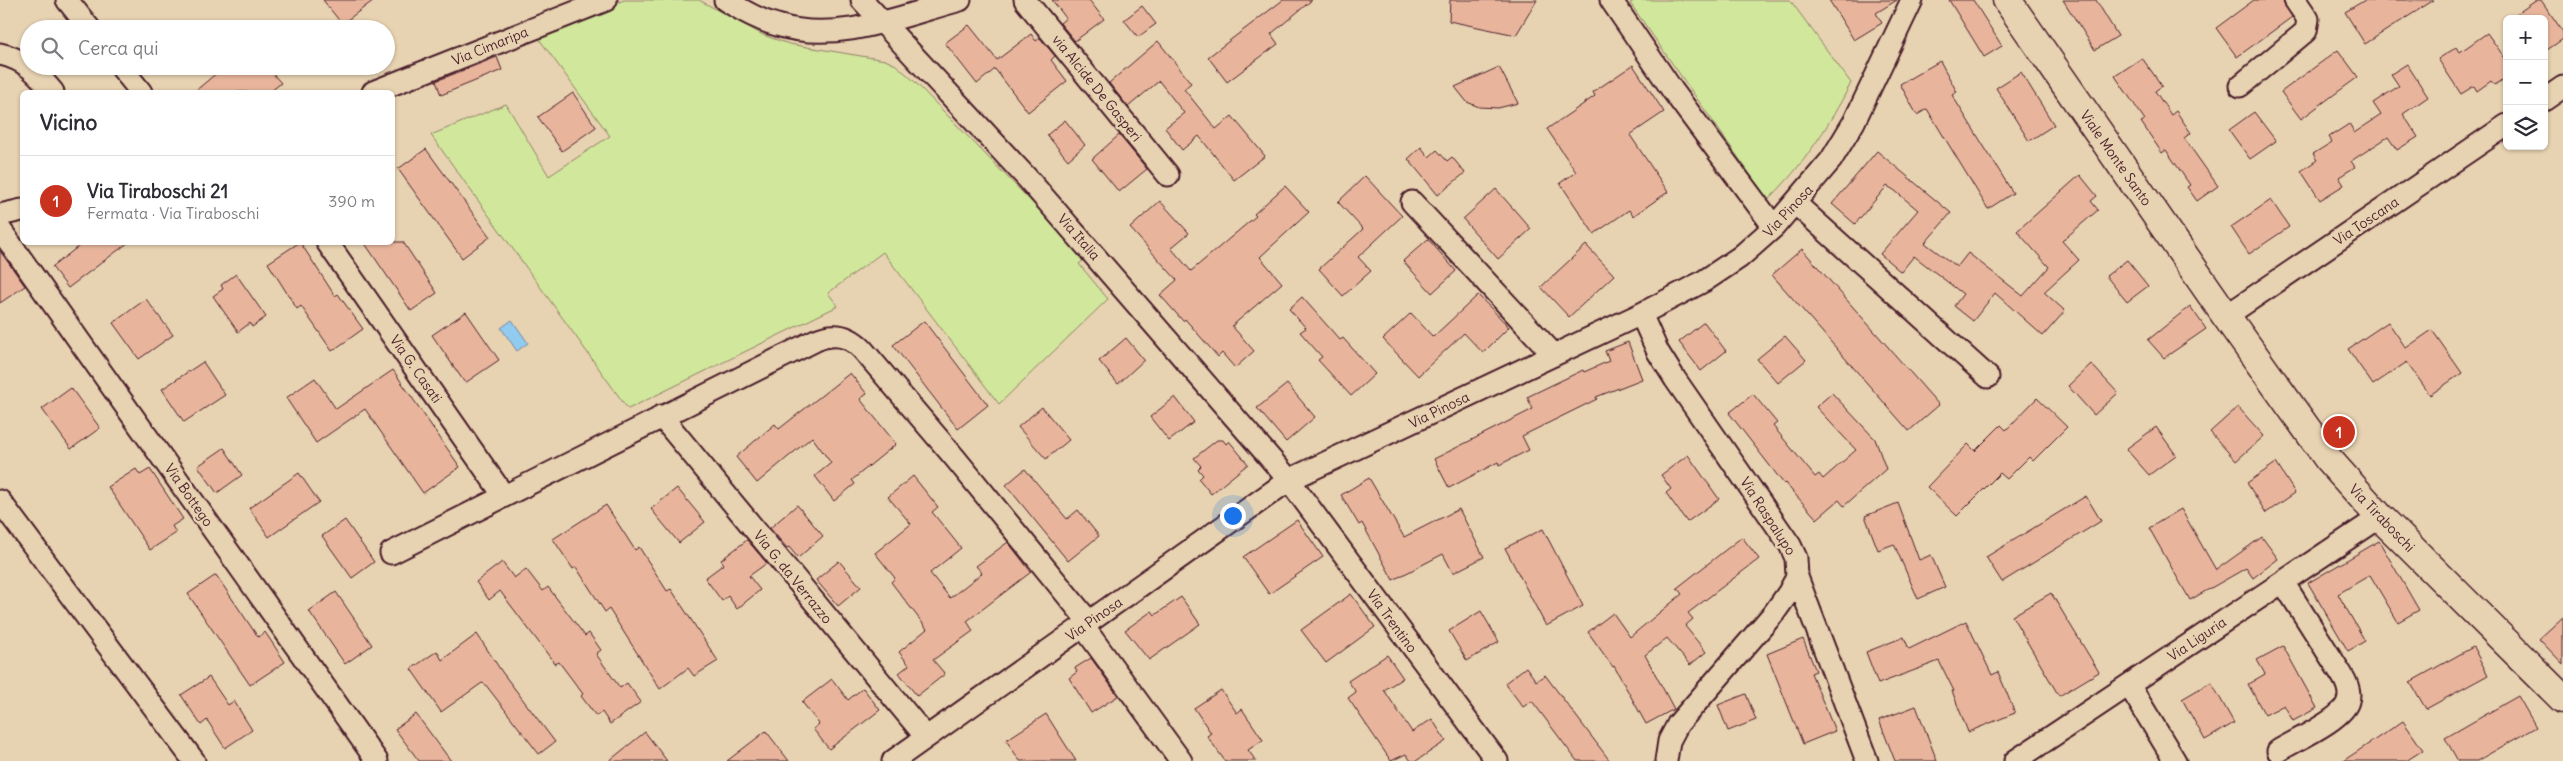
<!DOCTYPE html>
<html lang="it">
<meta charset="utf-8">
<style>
body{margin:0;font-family:Delius,sans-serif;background:#f2f2f3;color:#2b2b33}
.controls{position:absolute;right:15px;top:15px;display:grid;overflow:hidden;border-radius:8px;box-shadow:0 1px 4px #0004}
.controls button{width:45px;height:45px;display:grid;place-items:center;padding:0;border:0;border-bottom:1px solid #e1e1e2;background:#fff;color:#2b2b33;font:25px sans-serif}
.you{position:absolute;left:1232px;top:515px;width:18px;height:18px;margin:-12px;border:4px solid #fff;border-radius:50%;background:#1a73e8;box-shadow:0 0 0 8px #1a73e833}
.badge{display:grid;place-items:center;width:32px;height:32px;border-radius:50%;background:#c8321e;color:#fff;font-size:16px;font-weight:700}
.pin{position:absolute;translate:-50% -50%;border:2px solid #fff;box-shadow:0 1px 5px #0006}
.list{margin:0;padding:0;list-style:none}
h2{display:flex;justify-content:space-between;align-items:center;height:65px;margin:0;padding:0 20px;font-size:21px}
h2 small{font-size:16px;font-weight:400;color:#7c7c81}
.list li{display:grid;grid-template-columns:32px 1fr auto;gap:15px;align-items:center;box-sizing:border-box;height:90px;padding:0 20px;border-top:1px solid #e1e1e2}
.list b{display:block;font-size:19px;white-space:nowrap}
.list p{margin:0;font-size:16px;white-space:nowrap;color:#7c7c81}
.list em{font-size:16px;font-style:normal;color:#7c7c81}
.icon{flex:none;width:28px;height:28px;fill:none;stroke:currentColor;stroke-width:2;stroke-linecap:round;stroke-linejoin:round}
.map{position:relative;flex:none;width:2563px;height:761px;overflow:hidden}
.search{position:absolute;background:#fff;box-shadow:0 1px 4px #0004;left:20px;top:20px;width:375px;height:55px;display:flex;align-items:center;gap:12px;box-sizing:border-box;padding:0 18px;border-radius:28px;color:#7c7c81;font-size:19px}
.panel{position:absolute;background:#fff;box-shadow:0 1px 4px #0004;left:20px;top:90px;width:375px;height:155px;border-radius:8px}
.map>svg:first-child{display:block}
.green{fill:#d1e79c;stroke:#8e8364}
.water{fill:#91cbf0;stroke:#7586a1}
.building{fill:#e8b59c;stroke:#4a1f2b}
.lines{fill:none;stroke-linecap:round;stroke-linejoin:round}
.street-casing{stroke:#4a1f2b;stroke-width:25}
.secondary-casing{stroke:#4a1f2b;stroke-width:31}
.street{stroke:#e7d2b1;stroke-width:21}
.secondary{stroke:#e7d2b1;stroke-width:28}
.labels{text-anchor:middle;stroke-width:5;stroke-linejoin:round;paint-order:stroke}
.street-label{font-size:14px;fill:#4a1f2b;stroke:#e7d2b1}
</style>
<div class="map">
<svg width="2563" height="761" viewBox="0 0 2563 761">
<rect width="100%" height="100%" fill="#e7d2b1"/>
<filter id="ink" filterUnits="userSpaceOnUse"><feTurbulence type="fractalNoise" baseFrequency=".02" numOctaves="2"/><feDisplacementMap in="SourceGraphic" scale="10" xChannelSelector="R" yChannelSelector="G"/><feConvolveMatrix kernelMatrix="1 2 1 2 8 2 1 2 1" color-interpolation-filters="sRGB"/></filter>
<g filter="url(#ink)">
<path class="green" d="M624,0H699L763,35L789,44L885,60L896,65L914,81L1086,258L1079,264L1108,299L999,404L883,252L828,293L838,306L628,409L431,135L506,104L549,176L610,136L537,36Z
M1636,0H1790L1851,83C1829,126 1803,166 1768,200L1630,3Z"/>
<path class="water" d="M512,320L528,343L517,351L501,328Z"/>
<path class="building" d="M323,0H374L342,24Z
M1052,0H1089L1104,19L1075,41L1060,23L1066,18Z
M1283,0H1312L1271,34L1278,44L1227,82L1208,57Z
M1450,0H1537L1516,35L1449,21Z
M1829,0H1897L1876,13L1882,23L1854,40Z
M1949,0H1973L2002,46L1984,57Z
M2063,0H2096L2118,36L2095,50Z
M2254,0H2283L2292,17L2237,57L2216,28Z
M2365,0H2434L2365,44L2345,12Z
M2537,0H2541L2563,32V39L2544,52V19H2509Z
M1142,6L1156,24L1138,37L1124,20Z
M969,25L997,60L1031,34L1036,41L1040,38L1055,56L1051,60L1067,81L1028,112L995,69L977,84L945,43Z
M2487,33L2507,61V77L2495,85L2491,81L2477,91L2474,86L2461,94L2438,59L2457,47L2460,52Z
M1158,41L1191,83L1184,89L1216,129L1232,116L1265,156L1234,180L1199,136L1182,150L1165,128L1184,113L1159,81L1128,107L1109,83Z
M2338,50L2358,77L2301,119L2281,92Z
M497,57L502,70L441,95L436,81Z
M2142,58L2162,86L2155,91L2171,115L2176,111L2191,133L2184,138L2218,186L2197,201L2187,187L2190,185L2166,150L2162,153L2141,122L2145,120L2115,76Z
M1940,61L1957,92L1952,95L2013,193L1988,209L1927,109L1917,115L1900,84Z
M2407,64L2428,97L2403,114L2418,137L2397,150L2388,137L2351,161L2355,167L2339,177L2344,185L2320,200L2301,171L2317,160L2313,154L2332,142L2329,137L2349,124L2354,133L2381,115L2373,103L2399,86L2391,74Z
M1633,65L1664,112L1630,135L1668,192L1633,216L1629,210L1594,234L1560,183L1576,172L1547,129L1595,96L1593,92Z
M225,66H266L281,83L270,92H194Z
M1499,67L1518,103L1498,108L1479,107L1467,102L1455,87Z
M2021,72L2054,125L2029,141L1996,88Z
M573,93L596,127L562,151L538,117Z
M2254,112L2276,141L2250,159L2229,130Z
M1065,120L1085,145L1068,160L1047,135Z
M1119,135L1147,169L1119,192L1092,159Z
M1421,147L1429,157L1437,150L1447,161L1452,157L1465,173L1438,195L1408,159Z
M426,149L490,237L462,258L398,169Z
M1877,151L1951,213L1925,243L1957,267L1968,253L2023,296L2049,267L2017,231L2080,175L2097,196L2091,201L2098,210L2062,241L2079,260L2044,292L2065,311L2043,336L1995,293L1973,321L1954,306L1963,294L1914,256L1901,272L1880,254L1918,210L1894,190L1887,186L1855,224L1832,204Z
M1365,176L1402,216L1358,257L1371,271L1343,296L1319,269L1363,229L1338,202Z
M1285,186L1309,212L1260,257L1282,283L1232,326L1254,351L1235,368L1222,353L1218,357L1185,319L1183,321L1160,295L1177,280L1130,228L1160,201L1189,233L1171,248L1191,271L1256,216L1254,214Z
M1496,189L1531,229L1498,259L1463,219Z
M2271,200L2289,227L2249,254L2231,227Z
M1428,239L1456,271L1432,293L1403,261Z
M84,242H129L68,288L52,267Z
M300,242L335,296L338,294L363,329L332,351L301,306L297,309L268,263Z
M364,242H403L437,293L411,311Z
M1586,245L1614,275L1569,317L1541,287Z
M1802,249L1939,405L1909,431L1772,275Z
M0,251L25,286L0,303Z
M2127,260L2148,286L2127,302L2106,276Z
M236,274L266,317L252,327L250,323L238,332L213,296L223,289L221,285Z
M1478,295L1509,327L1483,353L1464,333L1418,376L1383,339L1411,313L1433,337Z
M1302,297L1340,340L1343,338L1375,374L1351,396L1318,360L1322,357L1300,332L1306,328L1289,309Z
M146,299L173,335L139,359L113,323Z
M2190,306L2206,329L2164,358L2148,340Z
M466,312L499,360L465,383L432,335Z
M924,321L988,405L958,429L893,345Z
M1704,322L1726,351L1701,371L1679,342Z
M2388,322L2406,348L2432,330L2462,373L2430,395L2407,362L2373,385L2348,349Z
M1785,336L1806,360L1778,383L1757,359Z
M1126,338L1144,360L1118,384L1099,361Z
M1628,342L1642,379L1596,397L1597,399L1522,436L1529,450L1499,465L1498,462L1449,488L1434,459L1533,409L1527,397L1583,370L1584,372L1609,361L1605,351Z
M203,362L225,395L184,422L162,389Z
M2091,364L2118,393L2094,415L2068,386Z
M393,370L460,467L423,493L365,409L316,443L286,398L315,378L336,409Z
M850,373L867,394L860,399L896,444L852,480L855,484L834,501L815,476L831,463L812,437L757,483L736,457L775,424L779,429Z
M1287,384L1315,417L1286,442L1257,408Z
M71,388L100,428L71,449L42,409Z
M1832,393L1875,439L1886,469L1844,506L1839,500L1817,519L1785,483L1784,484L1729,413L1753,394L1777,423L1773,426L1815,477L1819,474L1823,479L1856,450L1816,407Z
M1175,397L1194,422L1169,441L1150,417Z
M2037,398L2067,427L2033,461L2029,457L2007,479L2000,473L1957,516L1927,487L1968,444L1975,451L2001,425L2006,430Z
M1042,407L1069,440L1046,459L1018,427Z
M2238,407L2264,436L2236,461L2210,432Z
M2156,427L2176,455L2149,475L2126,449Z
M1217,440H1223L1226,444L1229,441L1248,464L1211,494L1199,479L1203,475L1198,469L1201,466L1194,458Z
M224,448L242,475L217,493L198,466Z
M1688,455L1719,499L1687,522L1666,493L1671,489L1661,475Z
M2276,463L2295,493L2266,513L2247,483Z
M136,469L140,475L150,469L183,519L172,526L176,533L150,550L108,487Z
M1025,469L1067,519L1078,510L1099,536L1068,561L1006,485Z
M299,473L319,502L269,537L249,508Z
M913,476L938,507L932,512L961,548L930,573L950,598L982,573L976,566L1008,542L1031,572L967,621L973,631L933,660L945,674L917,696L899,673L909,665L899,652L927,629L891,582L895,578L875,553L911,524L888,497Z
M1369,478L1404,537L1459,509L1484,557L1453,573L1443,554L1393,580L1362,523L1359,525L1341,495Z
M677,488L705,522L679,543L651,509Z
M2086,496L2101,521L2002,582L1986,557Z
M1898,503L1919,560L1931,555L1945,587L1918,599L1894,544L1878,550L1865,516Z
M606,505L635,550L639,547L667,591L671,589L718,661L694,676L688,668L660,689L609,609L605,612L576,567L573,569L553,539Z
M797,505L823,536L798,558L789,547L787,548L770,528Z
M2181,509L2216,570L2262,537L2278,559L2253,578L2246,568L2190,600L2149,528Z
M345,520L374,562L352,578L322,536Z
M1297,520L1323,557L1269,594L1243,557Z
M1543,529L1583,606L1546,626L1505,548Z
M1742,537L1759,559L1688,613L1693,619L1685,626L1706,652L1690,665L1667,638L1645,655L1674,709L1646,724L1614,666L1613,667L1588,632L1613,613L1630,637L1682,594L1677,588Z
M747,540L767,563L749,576L760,590L737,609L728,596L722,601L705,578L724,564L721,560Z
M2379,541L2419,610L2398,622L2370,575L2338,594L2365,641L2348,651L2308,583Z
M839,561L861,587L838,606L816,580Z
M502,562L514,578L526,569L543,591L548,587L585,636L589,633L601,650L596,654L620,688L627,683L641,702L610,724L602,712L596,716L581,696L583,694L559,662L555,664L500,591L489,600L476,582Z
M216,575L258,637L265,632L285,662L250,685L188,594Z
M336,592L372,645L345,664L309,611Z
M2051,593L2099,672L2059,696L2012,616Z
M1351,594L1375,627L1326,663L1301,630Z
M1181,597L1200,624L1149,660L1125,630L1152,611L1155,615Z
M1481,611L1499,642L1467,661L1449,631Z
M2563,617V664L2539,639Z
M1966,621L1992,675L1998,672L2015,713L1968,732L1952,691H1954L1939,661L1878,684L1866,652L1904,637L1909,649Z
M477,634L502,672L555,742L539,754L485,684L482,683L441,712L411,669L437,651L442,660Z
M1803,639L1816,671L1811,673L1835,731L1803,744L1767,654Z
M2283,646L2317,708L2293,721L2284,705L2265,715L2248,684L2265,674L2257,660Z
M2473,647L2488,675L2426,709L2410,682Z
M1387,655L1403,678L1384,690L1412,732L1432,719L1446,741L1416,761H1411L1406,754L1391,761L1348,698L1356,692L1348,681Z
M1091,658L1118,696L1091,713L1069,678L1077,672L1075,668Z
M1526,667L1536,681L1545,675L1610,761H1577L1532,701L1523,707L1505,683Z
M209,677L228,705L234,701L252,730L225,748L207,720L201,725L181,695Z
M832,679L848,700L863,688L880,710L829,749L813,729L819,724L802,702Z
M2211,682L2234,723L2205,740L2182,699Z
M1221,690L1237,713L1242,709L1263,740L1248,750L1256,761H1225L1207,736L1211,733L1194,708Z
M1746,694L1756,720L1728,731L1718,705Z
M2518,696L2536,727L2477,761H2458L2445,738Z
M1916,706L1937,761H1895L1879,720Z
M416,714L451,761H419L395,729Z
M1046,714L1076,761H1020L1006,740Z
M2403,721L2423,750L2406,761H2343Z
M766,731L789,761H727Z
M645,732L667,761H609Z"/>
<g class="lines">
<defs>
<path id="street" d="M67,0L90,29
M725,0C742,10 758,20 777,25C837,44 901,16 960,0
M862,0L1028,179L1289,480L1497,761
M1025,0L1168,175
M1611,0L1673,91L1774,227
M0,54C25,59 38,74 53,92
M120,66L141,92
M2240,86L2306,31L2308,19L2295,0
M373,92L606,0
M2544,100L2563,87
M1412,202L1554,355
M1796,204L1988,377
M0,215L22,210
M0,229L377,761
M327,242L504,496
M1641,314L1658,352L1675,379L1790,545L1796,558L1797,577L1789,592L1774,613L1678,724L1669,741L1666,761
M2226,316L2507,125
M661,416L926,737
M0,501L194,761
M391,553L816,340C834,332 849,335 863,350L955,458L1089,622
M1797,577L1867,761
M1083,626L1181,761
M2129,685L2175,761
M2278,751C2294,741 2344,719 2348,701C2351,692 2347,683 2342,675L2283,582
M893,761L1289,480L1641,314L1704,281L1740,257L1774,227L1831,160L1854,122L1912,0
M2015,761L2380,517"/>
<path id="secondary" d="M2007,0L2226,316L2329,460L2380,517L2563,699"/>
</defs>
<use href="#street" class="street-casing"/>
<use href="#secondary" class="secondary-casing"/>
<use href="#street" class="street"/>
<use href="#secondary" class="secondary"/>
</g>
</g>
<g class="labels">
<g class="street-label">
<text transform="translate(490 46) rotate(-22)" y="5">Via Cimaripa</text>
<text transform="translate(1097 88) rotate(51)" y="5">via Alcide De Gasperi</text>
<text transform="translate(2116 158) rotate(55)" y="5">Viale Monte Santo</text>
<text transform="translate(1788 211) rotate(-47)" y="5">Via Pinosa</text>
<text transform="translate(2366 221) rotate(-34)" y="5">Via Toscana</text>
<text transform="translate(1079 237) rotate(49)" y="5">Via Italia</text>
<text transform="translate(416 369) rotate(55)" y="5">Via G. Casati</text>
<text transform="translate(1439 410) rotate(-26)" y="5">Via Pinosa</text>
<text transform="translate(189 495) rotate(55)" y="5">Via Bottego</text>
<text transform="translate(1768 516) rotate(57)" y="5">Via Raspalupo</text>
<text transform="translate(2382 518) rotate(46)" y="5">Via Tiraboschi</text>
<text transform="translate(793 577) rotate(51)" y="5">Via G. da Verrazzo</text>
<text transform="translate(1094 619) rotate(-35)" y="5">Via Pinosa</text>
<text transform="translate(1392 621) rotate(54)" y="5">Via Trentino</text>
<text transform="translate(2197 639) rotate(-34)" y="5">Via Liguria</text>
</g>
</g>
</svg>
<div class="controls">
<button>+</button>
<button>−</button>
<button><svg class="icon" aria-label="layers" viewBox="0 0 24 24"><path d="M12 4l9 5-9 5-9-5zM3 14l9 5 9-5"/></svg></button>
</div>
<div class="you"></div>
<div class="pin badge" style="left:2339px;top:432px">1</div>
<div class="search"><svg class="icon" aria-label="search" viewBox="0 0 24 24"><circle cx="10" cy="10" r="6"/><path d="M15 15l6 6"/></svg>Cerca qui</div>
<section class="panel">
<h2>Vicino<small></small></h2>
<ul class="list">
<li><span class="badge">1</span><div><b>Via Tiraboschi 21</b><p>Fermata · Via Tiraboschi</p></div><em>390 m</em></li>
</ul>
</section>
</div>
